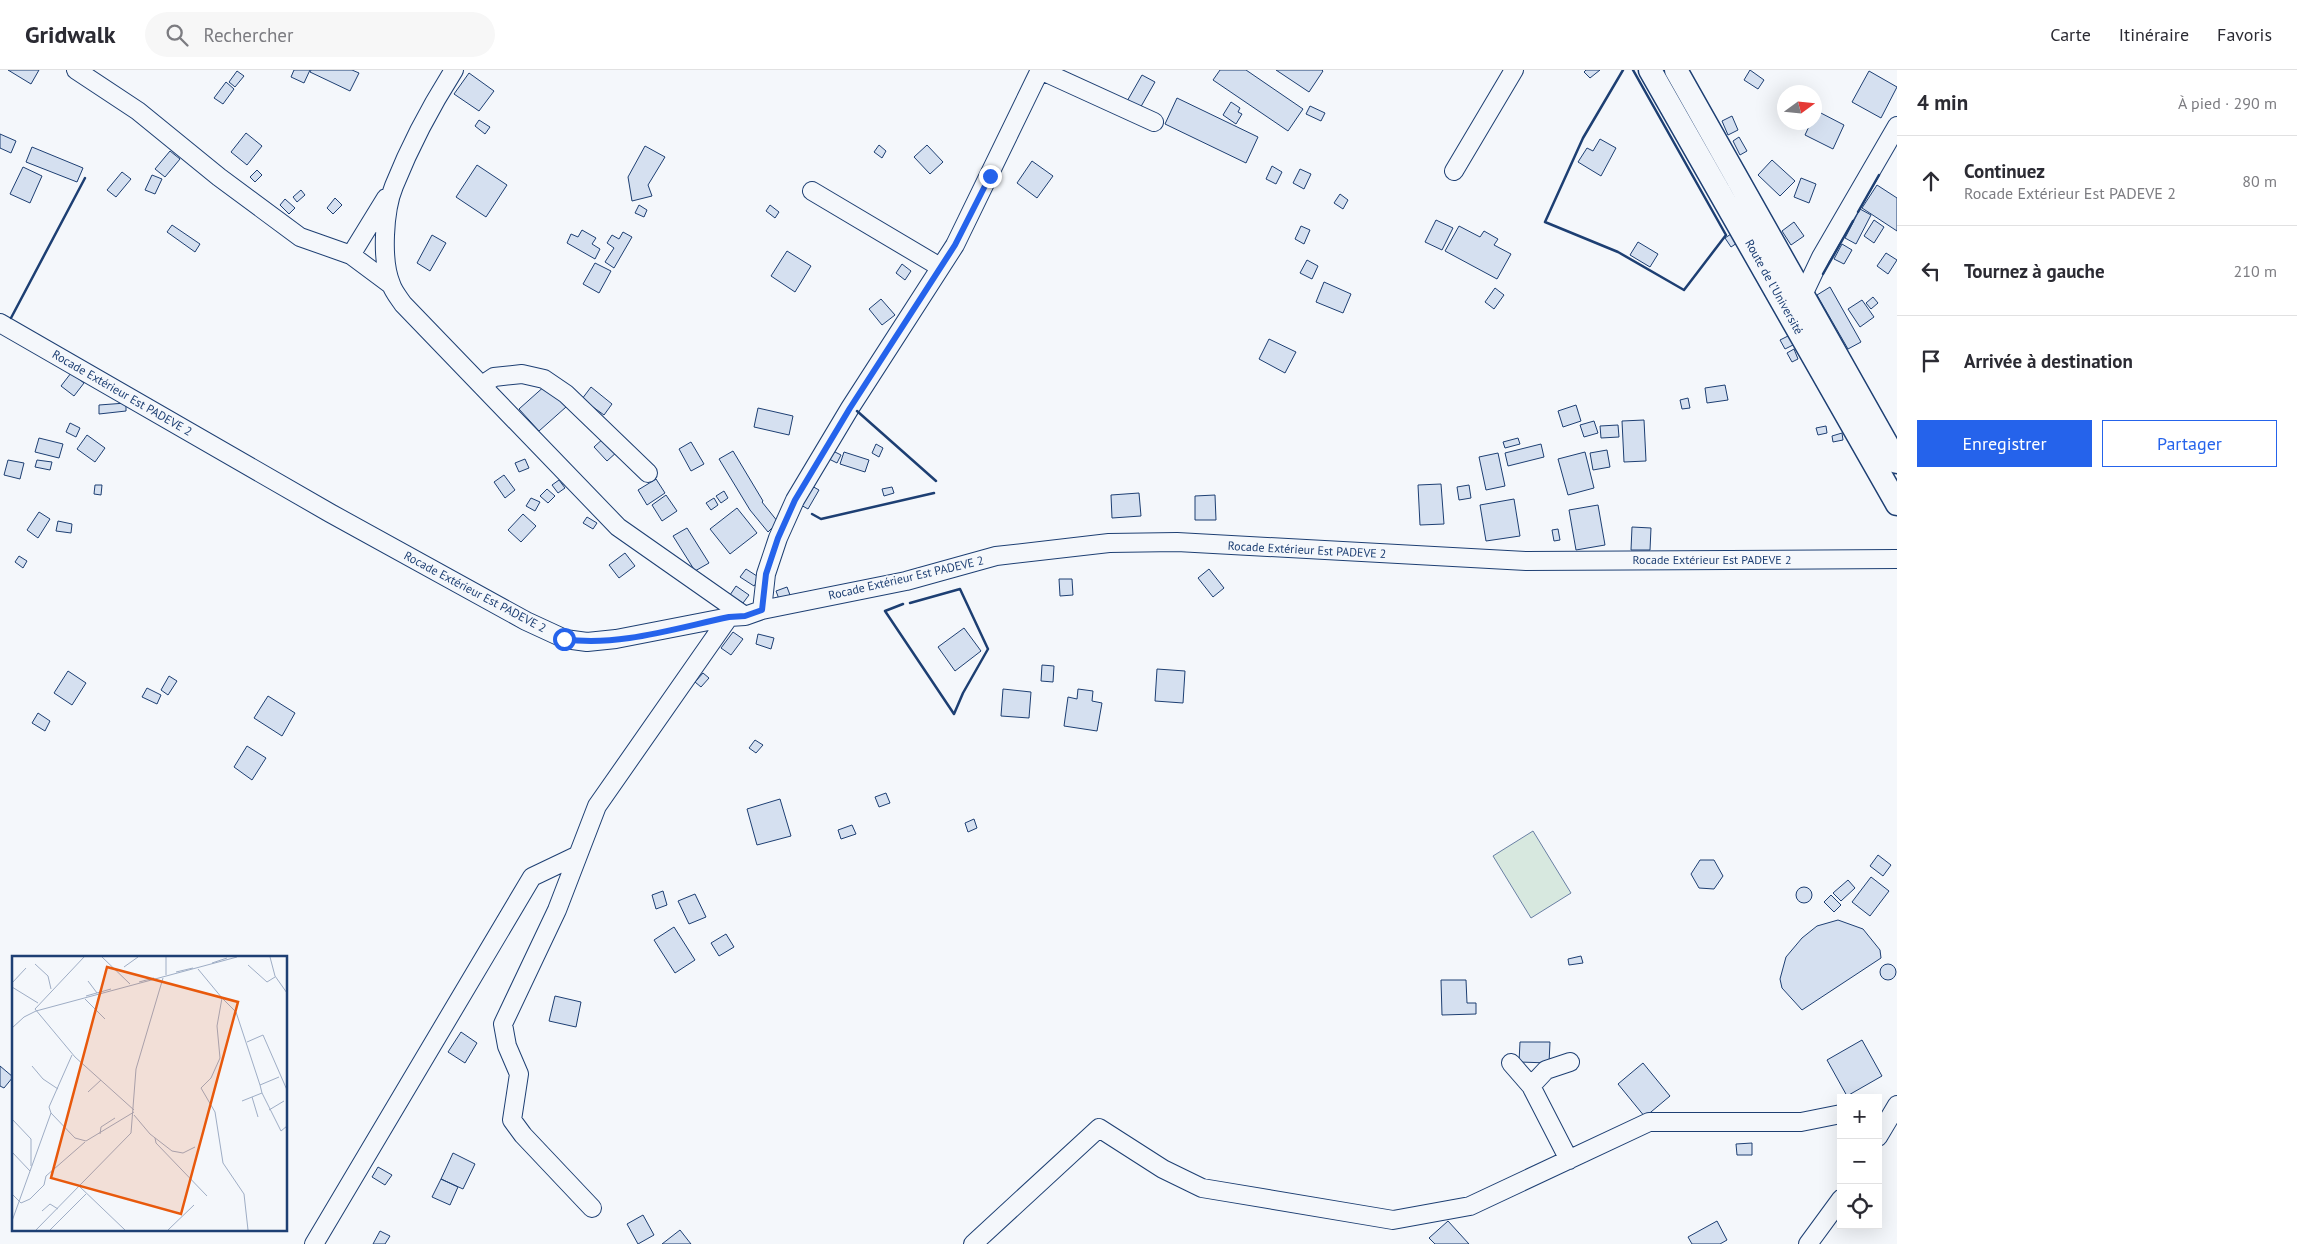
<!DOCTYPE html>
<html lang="fr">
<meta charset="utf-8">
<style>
body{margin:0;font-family:"PT Sans",sans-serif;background:#f7f7f7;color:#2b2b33}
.controls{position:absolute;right:15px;bottom:15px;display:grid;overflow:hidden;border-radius:0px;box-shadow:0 5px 20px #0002}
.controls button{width:45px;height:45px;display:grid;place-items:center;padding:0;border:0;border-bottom:1px solid #e1e1e2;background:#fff;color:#2b2b33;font:25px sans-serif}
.compass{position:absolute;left:1777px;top:15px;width:45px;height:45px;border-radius:50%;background:#fff;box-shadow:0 5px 20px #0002;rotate:75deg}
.stop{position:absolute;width:15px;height:15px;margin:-11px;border:4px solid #2563eb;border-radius:50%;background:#fff}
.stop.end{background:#2563eb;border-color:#fff;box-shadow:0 1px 5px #0008}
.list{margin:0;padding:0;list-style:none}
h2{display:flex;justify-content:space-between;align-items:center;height:65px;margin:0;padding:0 20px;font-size:21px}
h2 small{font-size:16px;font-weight:400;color:#7c7c81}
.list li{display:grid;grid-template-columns:32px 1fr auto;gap:15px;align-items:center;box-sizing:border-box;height:90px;padding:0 20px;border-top:1px solid #e1e1e2}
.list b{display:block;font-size:19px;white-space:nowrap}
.list p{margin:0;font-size:16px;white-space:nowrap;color:#7c7c81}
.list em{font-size:16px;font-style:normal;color:#7c7c81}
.actions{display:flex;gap:10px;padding:15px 20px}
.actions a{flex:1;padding:11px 0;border:1px solid #2563eb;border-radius:0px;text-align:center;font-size:18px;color:#2563eb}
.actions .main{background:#2563eb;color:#fff}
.icon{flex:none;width:28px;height:28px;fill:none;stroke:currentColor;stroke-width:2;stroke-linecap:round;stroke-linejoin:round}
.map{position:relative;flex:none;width:1897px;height:1174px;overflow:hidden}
header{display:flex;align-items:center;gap:30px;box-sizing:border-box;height:70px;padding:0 25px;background:#fff;border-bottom:1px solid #e1e1e2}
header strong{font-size:24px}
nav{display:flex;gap:28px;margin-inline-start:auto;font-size:18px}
.search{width:350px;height:45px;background:#f7f7f7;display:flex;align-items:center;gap:12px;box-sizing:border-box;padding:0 18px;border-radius:28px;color:#7c7c81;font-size:19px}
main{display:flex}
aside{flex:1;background:#fff}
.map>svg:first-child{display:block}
.green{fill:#d7e8df;stroke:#687fa3}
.building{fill:#d5e0f0;stroke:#1d3f73}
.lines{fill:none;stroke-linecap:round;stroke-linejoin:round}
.minor-casing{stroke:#1d3f73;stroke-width:20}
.major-casing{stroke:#1d3f73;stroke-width:25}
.minor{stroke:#f4f7fb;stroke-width:18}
.major{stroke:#f4f7fb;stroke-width:22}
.wall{stroke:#1d3f73;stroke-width:2.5}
.route{stroke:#2563eb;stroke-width:6}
.labels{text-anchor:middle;stroke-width:4;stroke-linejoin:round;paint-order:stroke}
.street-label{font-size:12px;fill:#1d3f73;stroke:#f4f7fb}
.inset-road{fill:none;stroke:#9eadc5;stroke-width:1}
.view{fill:#e8590c;fill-opacity:0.15;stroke:#e8590c;stroke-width:2.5}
.inset-edge{fill:none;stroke:#1d3f73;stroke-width:2.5}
</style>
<header>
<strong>Gridwalk</strong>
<div class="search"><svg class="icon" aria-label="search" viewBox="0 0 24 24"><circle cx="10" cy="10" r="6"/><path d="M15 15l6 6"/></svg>Rechercher</div>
<nav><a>Carte</a><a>Itinéraire</a><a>Favoris</a></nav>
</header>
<main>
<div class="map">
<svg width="1897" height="1174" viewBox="0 0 1897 1174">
<rect width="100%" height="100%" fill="#f4f7fb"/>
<path class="green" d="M1533,761L1571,823L1531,848L1493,786Z"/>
<path class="building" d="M8,0H39L31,14Z
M294,0H310L304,13L291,7Z
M311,0H352L359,3L350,21L310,2Z
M1220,0H1246L1303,39L1288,61L1213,10Z
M1276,0H1322L1323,1L1309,22Z
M1586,0H1600L1590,8L1584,2Z
M1750,0L1764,10L1758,19L1744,10Z
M237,1L244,6L235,17L229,12Z
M1869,1L1897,17L1881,48L1852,32Z
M469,3L494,21L479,41L454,24Z
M1142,5L1155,12L1139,40L1126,33Z
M226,12L234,19L223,34L214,28Z
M1177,28L1258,67L1246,93L1165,54Z
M1231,32L1240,38L1238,42L1242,44L1236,54L1223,45Z
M1310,36L1325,43L1321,51L1306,44Z
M1817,41L1844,55L1833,79L1805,65L1811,52H1814Z
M1732,46L1738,60L1728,65L1722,51Z
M479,50L490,57L485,64L475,56Z
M246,63L262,76L247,95L231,82Z
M0,64L16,71L11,83L0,78Z
M1739,67L1747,81L1740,85L1733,71Z
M1600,69L1616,78L1601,106L1578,92L1587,78L1593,81Z
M879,75L886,81L882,88L874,82Z
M927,75L943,92L930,104L914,87Z
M645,76L665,87L648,115L652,126L632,131L628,107Z
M32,77L83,98L77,112L26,92Z
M170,81L180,89L165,107L155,99Z
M1772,90L1795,111L1780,126L1758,105Z
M1032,91L1053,106L1037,128L1017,113Z
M477,95L507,115L486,147L456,127Z
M1272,96L1282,102L1276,114L1266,109Z
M23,97L42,106L30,133L10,124Z
M1300,99L1311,104L1304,119L1293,113Z
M257,100L262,105L255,112L250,107Z
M122,102L131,109L116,127L107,120Z
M152,105L162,109L155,124L145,120Z
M1801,108L1816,114L1809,133L1794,127Z
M1877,115L1897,128V161L1862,138Z
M301,120L305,125L297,132L293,127Z
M1340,124L1348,130L1343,139L1334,133Z
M335,128L342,135L333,144L327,138Z
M285,129L295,138L289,144L280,135Z
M639,135L647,140L644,147L635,143Z
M770,135L779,142L775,148L766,141Z
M1860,139L1871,145L1856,174L1845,168Z
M1436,150L1453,158L1442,180L1425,172Z
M1874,150L1884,157L1874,173L1864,166Z
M1794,152L1804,166L1791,175L1782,161Z
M172,155L200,174L195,182L167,162Z
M1301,156L1310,160L1304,174L1295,169Z
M1459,156L1480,167L1484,161L1498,169L1494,175L1511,184L1497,209L1445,181Z
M582,160L596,168L592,174L600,179L595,189L567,173L571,164L578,167Z
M623,162L632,167L614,198L605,192L614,178L607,173L612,165L619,169Z
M1731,164L1737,173L1731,177L1725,168Z
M432,165L446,173L430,201L417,193Z
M1638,172L1658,184L1650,197L1630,185Z
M1842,174L1852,180L1844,194L1834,189Z
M787,181L811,196L795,222L771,206Z
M1886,183L1897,190L1888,204L1877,196Z
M1307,190L1318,196L1312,209L1300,203Z
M595,193L611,201L599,223L583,214Z
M902,194L911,201L905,210L896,203Z
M1324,212L1351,224L1343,243L1316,232Z
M1830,217L1861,272L1848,279L1817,225Z
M1495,218L1504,225L1494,239L1485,232Z
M1873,227L1878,233L1871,239L1866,233Z
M881,229L895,245L882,255L869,239Z
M1862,230L1874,247L1860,257L1848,239Z
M1790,265L1795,274L1785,279L1780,270Z
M1269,269L1296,282L1285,303L1259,289Z
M1794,279L1798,289L1792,292L1787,283Z
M71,303L84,313L74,326L61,316Z
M547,314L566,337L539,361L519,339Z
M1725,315L1728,330L1707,333L1705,318Z
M591,317L612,334L604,345L582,329Z
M1688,328L1690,338L1682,339L1680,330Z
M126,333V341L99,344V335Z
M1576,335L1581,351L1563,357L1558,341Z
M758,338L793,346L789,365L754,357Z
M1644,350L1646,391L1624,392L1622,351Z
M1594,351L1598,363L1584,367L1580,355Z
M70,353L80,358L76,367L66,362Z
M1618,355L1619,367L1601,368L1600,356Z
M1826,356L1827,363L1818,365L1816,358Z
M1842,363L1843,370L1833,372L1832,366Z
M87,365L105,378L95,392L77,379Z
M605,367L618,381L607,391L594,377Z
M39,368L63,374L59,388L35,382Z
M1518,368L1520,374L1505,378L1503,372Z
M691,372L704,394L691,401L679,379Z
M876,374L883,378L879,387L872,383Z
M1541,374L1544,387L1508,396L1505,383Z
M1607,380L1610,397L1593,400L1590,383Z
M733,381L763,431L762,432L778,452L768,462L750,440L719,389Z
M833,381L841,385L837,393L829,389Z
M844,382L869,390L865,402L840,394Z
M1585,382L1594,418L1568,425L1558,389Z
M1498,383L1505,416L1486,420L1479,387Z
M525,389L529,398L519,402L515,393Z
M8,390L24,393L20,409L4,405Z
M37,390L52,392L50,400L35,397Z
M504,405L515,420L505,428L494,412Z
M656,409L665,423L647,435L638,420Z
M559,410L565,418L558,423L552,415Z
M1441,414L1444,454L1420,455L1418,415Z
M95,415H102L101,425L94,424Z
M810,415L819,420L808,439L799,434Z
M1469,415L1471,428L1459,430L1457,417Z
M892,417L894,423L884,426L882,419Z
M547,419L555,426L548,433L540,426Z
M724,421L728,428L721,433L716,426Z
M1139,423L1141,446L1112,448L1111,425Z
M666,425L677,441L662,451L652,435Z
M1215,425L1216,450H1195V426Z
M531,428L540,432L535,441L526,436Z
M714,428L718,435L711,440L706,433Z
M1514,429L1520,466L1486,471L1480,435Z
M1598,435L1605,475L1576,480L1569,440Z
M737,438L757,463L730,484L710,459Z
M39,442L50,449L38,468L27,460Z
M523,444L536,456L521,472L508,460Z
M587,447L597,453L593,459L583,453Z
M58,451L72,454L71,463L56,461Z
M1632,457L1651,458L1650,480H1631Z
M687,458L709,493L695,501L673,466Z
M1558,459L1560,470L1554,471L1552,460Z
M625,483L635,496L619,508L609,495Z
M19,486L27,491L23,498L15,492Z
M746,499L760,508L754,516L740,507Z
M1209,499L1224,518L1213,527L1198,508Z
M1059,509H1072L1073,525L1060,526Z
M736,516L749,525L743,533L730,525Z
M787,517L790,525L779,529L776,521Z
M964,558L981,581L955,601L938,577Z
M733,562L743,569L731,585L721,578Z
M758,564L774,568L771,579L756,574Z
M1042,595L1054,596L1053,612L1041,611Z
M1157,599L1185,601L1183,633L1155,631Z
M68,601L86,613L72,635L54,623Z
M703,603L709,608L701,617L695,612Z
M169,606L177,611L168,625L161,620Z
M147,618L161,625L157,634L142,627Z
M1003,619L1031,622L1029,648L1001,646Z
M1078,619L1093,621L1092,631L1102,633L1097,661L1064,656L1068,627L1077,629Z
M268,626L295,643L282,666L254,648Z
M38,643L50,651L45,661L32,653Z
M755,670L763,675L756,683L749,678Z
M247,676L266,688L252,710L234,697Z
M886,723L890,733L879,737L875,727Z
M780,729L791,766L757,775L747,739Z
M974,749L977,758L968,762L965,753Z
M852,755L856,764L841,769L838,760Z
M1878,785L1891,795L1883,806L1870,796Z
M1700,790H1714L1723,806L1714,819L1699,818L1691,804Z
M1871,807L1889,821L1870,846L1852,832Z
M1848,810L1855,818L1841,831L1833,823Z
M1796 825a8 8 0 1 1 16 0a8 8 0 1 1-16 0Z
M663,821L667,835L656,839L652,825Z
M695,824L706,847L689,854L678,831Z
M1831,825L1841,835L1834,842L1824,832Z
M1838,850L1863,859L1880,880L1881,888L1802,940L1782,918L1780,909L1786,887L1802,868L1817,856Z
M674,857L695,890L675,903L654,870Z
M726,864L734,877L719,886L711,873Z
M1581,886L1583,893L1569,895L1568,889Z
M1880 902a8 8 0 1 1 16 0a8 8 0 1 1-16 0Z
M1441,910H1466L1467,933H1476V944L1442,945Z
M555,926L581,932L576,957L549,951Z
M461,962L477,973L465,993L448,982Z
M1862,970L1882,1006L1847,1026L1827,990Z
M1520,972H1550L1549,993L1519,992Z
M1643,993L1670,1026L1645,1047L1618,1014Z
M0,996L13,1007L4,1018L0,1016Z
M1752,1073V1085H1737L1736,1074Z
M453,1083L475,1094L463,1119L441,1109Z
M378,1097L392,1105L385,1115L372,1107Z
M441,1109L458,1117L450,1135L432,1127Z
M643,1145L654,1165L638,1174L627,1154Z
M1448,1151L1469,1174H1435L1429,1168Z
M1717,1151L1727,1170L1720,1174H1692L1688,1167Z
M680,1160L691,1174H662Z
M380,1161L390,1166L385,1174H373Z"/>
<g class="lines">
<defs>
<path id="minor" d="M76,0L138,41L219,107L300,167L351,185L390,214
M454,0C431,36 410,76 394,116C384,140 381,190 391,214C393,221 399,228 403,234L618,457L745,546
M1040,0L1154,52
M1454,101L1514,0
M812,121L940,197
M351,185L386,128
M1803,225L1821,187L1897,56
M0,253L330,443L526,551L565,569L587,572L616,569L729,547L745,546L762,540L906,511L996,486L1109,473L1177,472L1526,491L1897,489
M482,315L494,307L522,304L544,309L566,324L648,403
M762,540L766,504L778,468L795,430L850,338L955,175L1040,0
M1511,993L1531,1016L1569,1090
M1531,1016L1546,1000L1570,992
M1878,1067L1897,1035
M592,1138L523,1065L512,1050L519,1004L507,976L503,954L557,840L597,736L729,547
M314,1174L532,807L576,786
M973,1174L1099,1058L1163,1099L1202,1118L1393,1150L1470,1136L1649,1052H1801L1841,1044
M1808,1174L1841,1129"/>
<path id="major" d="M1650,0L1897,434
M1676,0L1897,392"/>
</defs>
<use href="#minor" class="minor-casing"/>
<use href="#major" class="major-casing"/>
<use href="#minor" class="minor"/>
<use href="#major" class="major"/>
<path class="wall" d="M1623,0L1583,68L1545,152L1618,182L1684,220L1726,165L1633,0
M1858,142L1879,105
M1823,204L1853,151
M11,248L85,108
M857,341L936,411
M812,444L821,449L934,423
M903,534L885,541L954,644L963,623L988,579L960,519L910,533"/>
</g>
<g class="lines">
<path class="route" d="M564,569C618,577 676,558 729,547L745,546L762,540L766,504L778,468L795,430L850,338L955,175L990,106"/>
</g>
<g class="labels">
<g class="street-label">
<text transform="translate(1774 217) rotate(61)" y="4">Route de l'Université</text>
<text transform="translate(122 323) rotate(30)" y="4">Rocade Extérieur Est PADEVE 2</text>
<text transform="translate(1307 480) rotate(3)" y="4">Rocade Extérieur Est PADEVE 2</text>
<text x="1712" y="494">Rocade Extérieur Est PADEVE 2</text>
<text transform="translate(906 508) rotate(-13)" y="4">Rocade Extérieur Est PADEVE 2</text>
<text transform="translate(475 522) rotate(28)" y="4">Rocade Extérieur Est PADEVE 2</text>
</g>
</g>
<g transform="translate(12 886)">
<rect width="275" height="275" fill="#f4f7fb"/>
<path class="inset-road" d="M72,1L23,53L63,101L122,154M90,1L118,28M154,1V19M258,1L263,20L275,37M200,7L215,2M23,8L36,20L39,33M236,9L255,26L263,21M112,11L126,1M186,13L210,42L205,70L208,102L199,122L189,132L203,156L211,207L232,238L236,274M164,16L181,12M76,25L85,37M127,26L142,22M0,27L14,12M0,31L26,47M74,40L99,33M210,42L224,56L248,129L267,121M73,43L93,63M0,72L12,61L24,55L225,1M235,86L251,79L275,134M20,110L31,123L46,133M76,136L89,124M250,137L269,175L275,170M240,141L246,161M230,145L250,137L248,129M257,154L272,145M39,157L37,151L60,99M122,159L138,178L160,195L171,197L183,191M0,163L19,183V210M88,178L89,171L103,162M143,182L144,187L195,240M0,196L18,215M67,230L113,274M0,238L9,247L18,243L32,229L34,220L73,186M30,255L38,248L46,253M0,265L39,157L63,182L74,185L122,156M24,274L119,177L124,113L151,22M38,274L74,238M156,274L182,249"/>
<path class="view" d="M95,11L226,46L169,258L39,222Z"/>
<rect width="275" height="275" class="inset-edge"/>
</g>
</svg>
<div class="controls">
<button>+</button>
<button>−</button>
<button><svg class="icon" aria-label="locate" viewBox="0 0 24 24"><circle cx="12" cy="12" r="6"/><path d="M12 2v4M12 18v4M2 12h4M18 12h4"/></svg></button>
</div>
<svg class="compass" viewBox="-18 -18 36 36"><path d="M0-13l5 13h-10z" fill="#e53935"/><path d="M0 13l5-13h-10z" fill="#7c7c81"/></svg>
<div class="stop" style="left:564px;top:569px"></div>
<div class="stop end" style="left:990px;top:106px"></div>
</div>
<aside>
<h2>4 min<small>À pied · 290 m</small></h2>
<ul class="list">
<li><svg class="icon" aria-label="ahead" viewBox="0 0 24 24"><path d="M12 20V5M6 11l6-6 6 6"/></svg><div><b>Continuez</b><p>Rocade Extérieur Est PADEVE 2</p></div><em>80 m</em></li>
<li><svg class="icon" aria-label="left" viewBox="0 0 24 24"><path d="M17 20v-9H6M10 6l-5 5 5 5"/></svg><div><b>Tournez à gauche</b></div><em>210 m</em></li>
<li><svg class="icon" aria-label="arrive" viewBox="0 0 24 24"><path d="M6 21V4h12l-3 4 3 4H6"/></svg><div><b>Arrivée à destination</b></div></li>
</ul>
<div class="actions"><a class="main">Enregistrer</a><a>Partager</a></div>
</aside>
</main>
